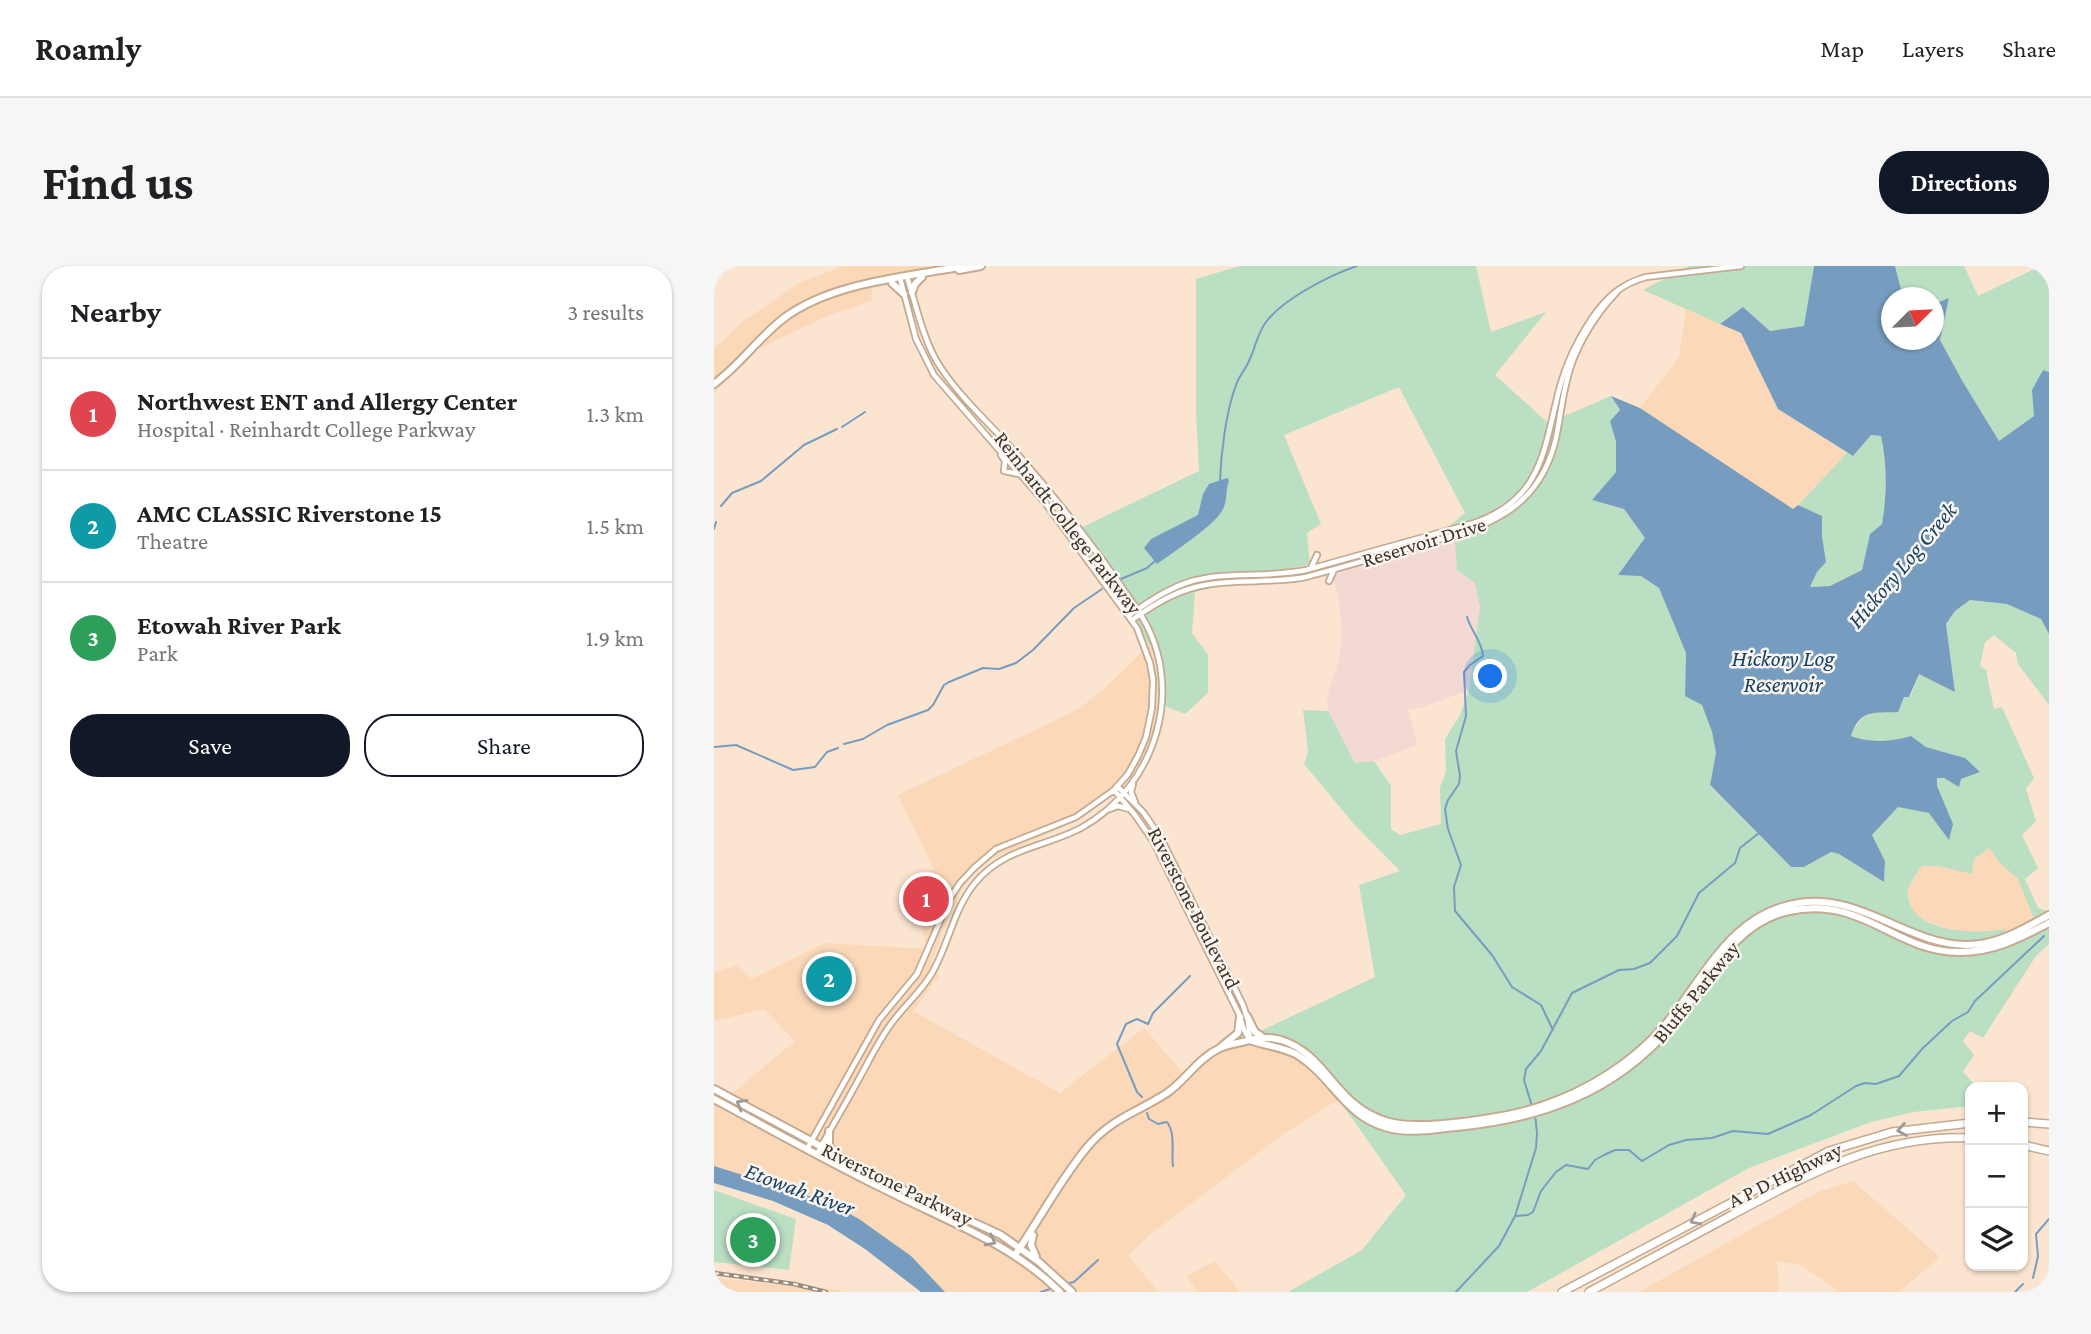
<!DOCTYPE html>
<meta charset="utf-8">
<style>
body{margin:0;font-family:"Crimson Pro",serif;background:#f6f6f6;color:#202124}
.controls{position:absolute;right:21px;bottom:21px;display:grid;overflow:hidden;border-radius:14px;box-shadow:0 2px 5px #0004}
.controls button{width:63px;height:63px;display:grid;place-items:center;padding:0;border:0;border-bottom:2px solid #e0e0e0;background:#fff;color:#202124;font:35px sans-serif}
.compass{position:absolute;left:1167px;top:21px;width:63px;height:63px;border-radius:50%;background:#fff;box-shadow:0 2px 5px #0004;rotate:66deg}
.you{position:absolute;left:777px;top:411px;width:24px;height:24px;margin:-18px;border:5px solid #fff;border-radius:50%;background:#1a73e8;box-shadow:0 0 0 10px #1a73e833}
.badge{display:grid;place-items:center;width:46px;height:46px;border-radius:50%;background:#111827;color:#fff;font-size:23px;font-weight:700}
.pin{position:absolute;translate:-50% -50%;border:4px solid #fff;box-shadow:0 2px 7px #0006}
.list{margin:0;padding:0;list-style:none}
h2{display:flex;justify-content:space-between;align-items:center;height:91px;margin:0;padding:0 28px;font-size:30px}
h2 small{font-size:23px;font-weight:400;color:#757577}
.list li{display:grid;grid-template-columns:46px 1fr auto;gap:21px;align-items:center;box-sizing:border-box;height:112px;padding:0 28px;border-top:2px solid #e0e0e0}
.list b{display:block;font-size:26px;white-space:nowrap}
.list p{margin:0;font-size:23px;white-space:nowrap;color:#757577}
.list em{font-size:23px;font-style:normal;color:#757577}
.actions{display:flex;gap:14px;padding:21px 28px}
.actions a{flex:1;padding:16px 0;border:2px solid #111827;border-radius:28px;text-align:center;font-size:24px;color:#111827}
.actions .main{background:#111827;color:#fff}
.icon{flex:none;width:38px;height:38px;fill:none;stroke:currentColor;stroke-width:2;stroke-linecap:round;stroke-linejoin:round}
.map{position:relative;flex:none;width:1335px;height:1026px;overflow:hidden;border-radius:28px}
header{display:flex;align-items:center;gap:42px;box-sizing:border-box;height:98px;padding:0 35px;background:#fff;border-bottom:2px solid #e0e0e0}
header strong{font-size:33px}
nav{display:flex;gap:38px;margin-inline-start:auto;font-size:24px}
.intro{display:flex;align-items:center;justify-content:space-between;box-sizing:border-box;height:168px;padding:0 42px}
h1{margin:0;font-size:49px}
.button{padding:18px 32px;border-radius:28px;background:#111827;color:#fff;font-size:24px;font-weight:700}
main{display:flex;gap:42px;padding:0 42px}
aside{flex:1;background:#fff;border-radius:28px;box-shadow:0 2px 5px #0004}
.map>svg:first-child{display:block}
.built{fill:#fad8b8}
.education{fill:#f3d9d3}
.green{fill:#badfc3;fill-rule:evenodd}
.water{fill:#769dc0}
.lines{fill:none;stroke-linecap:round;stroke-linejoin:round}
.stream{stroke:#769dc0;stroke-width:2}
.minor-casing{stroke:#c4aa90;stroke-width:8}
.major-casing{stroke:#c4aa90;stroke-width:10}
.highway-casing{stroke:#c4aa90;stroke-width:10}
.minor{stroke:#fff;stroke-width:4.5}
.major{stroke:#fff;stroke-width:6}
.highway{stroke:#fff;stroke-width:7}
.rail-casing{stroke:#9a8a7a;stroke-width:4.5}
.rail{stroke:#fbf5f0;stroke-width:2;stroke-dasharray:5;stroke-linecap:butt}
.oneway{stroke:#9e9994}
.labels{text-anchor:middle;stroke-width:5;stroke-linejoin:round;paint-order:stroke}
.street-label{font-size:21px;fill:#3d3328;stroke:#fbf5f0}
.water-label{font-size:23px;font-style:italic;fill:#134164;stroke:#fbf5f0}
</style>
<header>
<strong>Roamly</strong>
<nav><a>Map</a><a>Layers</a><a>Share</a></nav>
</header>
<div class="intro"><h1>Find us</h1><a class="button">Directions</a></div>
<main>
<aside>
<h2>Nearby<small>3 results</small></h2>
<ul class="list">
<li><span class="badge" style="background:#e0444e">1</span><div><b>Northwest ENT and Allergy Center</b><p>Hospital · Reinhardt College Parkway</p></div><em>1.3 km</em></li>
<li><span class="badge" style="background:#0f9aa8">2</span><div><b>AMC CLASSIC Riverstone 15</b><p>Theatre</p></div><em>1.5 km</em></li>
<li><span class="badge" style="background:#2e9e5b">3</span><div><b>Etowah River Park</b><p>Park</p></div><em>1.9 km</em></li>
</ul>
<div class="actions"><a class="main">Save</a><a>Share</a></div>
</aside>
<div class="map">
<svg width="1335" height="1026" viewBox="0 0 1335 1026">
<rect width="100%" height="100%" fill="#fbe5d0"/>
<path class="built" d="M130,0H239L159,18L157,35L111,51L32,89L0,128V83L27,57L83,18Z
M972,43L1027,67L1064,143L1133,187L1079,244L926,142L965,91Z
M435,379L443,383L448,439L431,492L389,537L348,562L279,592L254,613L236,646L218,695L225,710L199,745L346,827L430,762L468,806L510,776L538,769L570,775L587,784L609,805L624,834L569,868L437,968L414,989L444,1026H223L177,987L0,906V838L3,840L81,775L50,743L0,755V707L22,699L38,713L111,677L213,683L202,631L192,627L199,616L220,603L184,529L363,444L388,425Z
M1275,581L1286,597L1304,613L1321,652L1292,668L1290,663L1273,667L1236,664L1208,653L1197,643L1194,622L1207,600H1224L1258,607L1260,593Z
M1139,915L1226,991L1185,1026H1122L1120,1022L1087,999L1063,995L1065,1026H925L1104,926Z
M501,995L526,1026H483L473,1010Z
M0,1012L125,1024L128,1026H0Z"/>
<path class="education" d="M741,274L743,303L761,317L766,341L755,424L709,441L694,444L703,479L660,495L641,497L614,445L613,430L624,397L628,374L625,335L619,312L624,306Z"/>
<path class="green" d="M526,0H762L777,66L832,46L781,109L834,157L897,130L906,145L896,155L902,176V206L878,234L910,243L931,272L927,310L945,322L972,387L971,429L988,439L998,466L1002,487L996,520L1077,601H1090L1117,586L1125,588L1170,616L1171,595L1158,569L1184,541L1216,546L1235,573C1244,543 1221,537 1223,512L1247,513L1265,506L1251,492L1212,481L1197,470C1179,476 1155,477 1137,470C1148,444 1161,445 1186,439L1190,430L1196,431L1205,408L1241,425L1232,358L1241,345L1256,334L1293,338L1327,353L1335,368V439L1304,398L1302,387L1280,369L1271,376L1266,400L1272,404L1280,443L1288,441L1320,512L1312,523L1322,555L1308,569L1324,602L1311,613L1324,642L1335,646V678L1322,690L1269,772L1256,765L1249,775L1260,789L1249,806L1263,821L1302,816L1305,821H1256V840L1200,846L1157,856L1035,902L813,1026H574L648,984L692,929L625,834L609,805L587,784L570,775L538,769L661,711L645,619L686,605L639,557L590,498L594,485L589,444L614,445L641,497L660,495L677,520V563L686,569L727,558L726,521L732,506L731,473L746,449L755,424L766,341L761,317L743,304L741,275L734,261L751,247L685,121L570,169L607,258L593,267L596,298L481,326L478,367L494,389V427L471,448L448,439L443,383L435,379L408,332L356,267L485,205L482,146V13ZM1275,582L1286,597L1304,613L1320,653L1292,668L1291,663C1262,669 1192,667 1194,625C1195,617 1203,607 1208,600H1224L1258,608L1260,593Z
M975,0H1100L1091,60L1056,65L1029,41L1006,58L929,24Z
M1181,0H1250L1264,30L1327,0H1335V106L1329,104L1320,150L1285,175L1249,116L1226,74L1235,33L1220,38V32L1189,31Z
M1157,169L1167,170C1172,199 1173,228 1168,258L1156,268L1148,304L1116,320L1095,321L1103,306L1112,296L1108,270V250L1084,239L1133,187L1139,190Z
M0,924L82,953L75,1004L0,996Z"/>
<path class="water" d="M1100,0H1181L1189,31L1178,32V74H1220V38L1235,32L1226,74L1249,116L1285,175L1320,150L1318,124L1329,104L1335,106V368L1327,353L1293,338L1256,334L1241,345L1232,358L1241,426L1205,408L1195,431H1190L1184,446C1159,447 1146,443 1137,470C1155,477 1179,476 1197,470L1212,481L1251,492L1266,506L1247,513L1245,521L1230,512H1223V520L1239,558L1235,574L1215,547L1184,541L1158,569L1171,595L1170,616L1125,588L1117,586L1090,601H1077L996,519L1002,487L998,466L988,439L971,430L972,387L945,322L927,310L904,309L931,272L910,243L878,234L902,206V176L896,155L906,144L897,130L926,142L1079,243L1084,239L1108,250V270L1112,296L1103,306L1096,321L1116,320L1148,304L1156,268L1168,258C1173,228 1173,199 1167,170L1157,169L1139,190L1064,143L1027,67L1006,58L1029,41L1056,65L1090,60Z
M513,212L515,214C512,223 513,232 510,241C504,258 459,286 443,298L430,282L437,273L484,249L489,228L495,218Z
M0,900L114,936L145,953L197,990L231,1026H207L151,983L114,959L59,935L0,917Z"/>
<g class="lines">
<path class="stream" d="M128,161L151,146
M506,215C507,186 512,146 522,119C525,110 531,104 535,95C541,83 543,68 552,56C569,33 616,9 643,0
M7,240L18,227L47,215L90,179L123,163
M0,263L2,256
M407,313L433,302L442,294
M753,351C757,365 768,375 769,390L756,399L750,406L752,450L742,485L746,510L745,518L734,534L731,543L734,563L747,599L740,621L741,645L778,689L798,721L827,739L839,764
M130,478L149,473L173,459L214,444L219,439L230,419L235,416L269,402L285,403L302,397L319,384L360,342L388,323
M0,481L22,479L79,504L101,501L113,486L124,482
M428,831L423,826L403,778L412,758L423,753L434,758L439,747L476,710
M818,840L810,814L812,803L827,785L858,727L905,704L920,703L936,697L963,670L985,627L1021,597L1026,582L1045,567
M433,847L435,853L444,858L453,856C462,868 457,886 459,900
M802,950L814,949L819,946L827,925L842,906L852,899L874,903L881,894L890,889L901,884H915L928,895L955,879L972,874L998,872L1019,865L1054,868L1097,849L1142,820L1151,817L1162,818L1185,810L1209,782L1238,755L1254,746L1261,735L1330,670
M1319,1012L1324,990L1322,968L1335,953
M351,1018L360,1016L384,994
M327,1026L339,1022
M742,1026L785,980L801,950L822,882L823,867L821,848
M1301,1026L1309,1018"/>
<defs>
<path id="minor" d="M287,189L291,195L290,205L305,208
M597,302L603,289
M615,315L620,304
M415,349C435,336 454,322 478,315C515,305 555,312 592,304L760,257C830,233 830,181 846,120C853,95 864,73 878,52C893,31 907,18 932,11L1027,0
M418,354C437,340 458,327 482,321C518,312 556,318 592,311C626,302 660,292 695,282C763,263 824,251 842,172C846,153 848,133 853,114C860,83 880,50 902,27
M419,518L417,526L421,536
M403,520L429,546L447,572L529,739L534,754L536,774
M400,524L421,549L439,575L525,748L530,764L536,774
M396,543L404,540L415,543
M93,883L165,754L203,708L236,632L246,617L260,602L282,583L362,551L400,524L414,508L424,490L432,471L438,442L439,414L436,397L423,362L332,238L220,109L202,73L186,12
M103,888C117,862 132,837 146,811C156,793 165,774 177,758C190,740 207,726 218,707C235,678 239,644 261,617C291,581 329,582 367,562C444,520 474,417 423,343C387,290 347,238 305,190C279,161 241,127 222,94C208,69 202,38 193,11"/>
<path id="major" d="M245,4L267,0
M178,17L190,28
M198,26L201,18L208,11
M0,118C26,99 44,72 70,52C118,16 193,11 250,0
M533,750L541,766L547,770
M536,774C553,781 569,780 585,790C620,813 631,851 674,862C697,868 720,863 742,861C827,853 900,827 957,761C992,720 1016,658 1075,645C1149,629 1182,687 1246,686C1280,686 1306,672 1335,657
M508,780L524,767L526,751
M0,823L179,919L287,969L325,996L358,1026
M0,833C58,864 116,897 176,926C235,956 298,978 346,1026
M115,865V879L121,888
M319,969L317,979L322,991
M301,989C326,953 347,912 375,879C400,851 424,846 453,827C472,814 484,792 506,782C515,778 526,777 536,774C547,771 556,771 567,774C600,784 613,813 637,835C648,845 660,852 675,856C708,865 798,851 830,839C875,824 919,796 950,760C991,712 1016,647 1085,637C1154,626 1204,691 1272,677C1295,672 1315,660 1335,649"/>
<path id="highway" d="M1309,856L1335,858
M1309,879L1335,885
M848,1026L1115,885L1178,866L1256,857
M875,1026C922,1001 969,975 1016,950C1095,908 1164,869 1256,872"/>
</defs>
<use href="#minor" class="minor-casing"/>
<use href="#major" class="major-casing"/>
<use href="#highway" class="highway-casing"/>
<use href="#minor" class="minor"/>
<use href="#major" class="major"/>
<use href="#highway" class="highway"/>
<defs>
<path id="rail" d="M0,1007L80,1018L112,1026"/>
</defs>
<use href="#rail" class="rail-casing"/>
<use href="#rail" class="rail"/>
</g>
<defs><path id="oneway-chevron" d="M-2-3.5L2.5 0L-2 3.5" fill="none" stroke-width="1.6" stroke-linecap="round" stroke-linejoin="round" transform="scale(1.75)"/></defs>
<g class="oneway">
<use href="#oneway-chevron" transform="translate(27 838) rotate(-150)"/>
<use href="#oneway-chevron" transform="translate(1188 864) rotate(170)"/>
<use href="#oneway-chevron" transform="translate(981 954) rotate(152)"/>
<use href="#oneway-chevron" transform="translate(277 975) rotate(28)"/>
</g>
<g class="labels">
<g class="street-label">
<text transform="translate(354 257) rotate(52)" y="7">Reinhardt College Parkway</text>
<text transform="translate(710 276) rotate(-17)" y="7">Reservoir Drive</text>
<text transform="translate(480 642) rotate(63)" y="7">Riverstone Boulevard</text>
<text transform="translate(982 726) rotate(-51)" y="7">Bluffs Parkway</text>
<text transform="translate(1071 909) rotate(-26)" y="7">A P D Highway</text>
<text transform="translate(183 918) rotate(26)" y="7">Riverstone Parkway</text>
</g>
<g class="water-label">
<text transform="translate(1188 299) rotate(-50)" y="8">Hickory Log Creek</text>
<text x="1069" y="400">Hickory Log<tspan x="1069" dy="26">Reservoir</tspan></text>
<text transform="translate(86 923) rotate(20)" y="8">Etowah River</text>
</g>
</g>
</svg>
<div class="controls">
<button>+</button>
<button>−</button>
<button><svg class="icon" aria-label="layers" viewBox="0 0 24 24"><path d="M12 4l9 5-9 5-9-5zM3 14l9 5 9-5"/></svg></button>
</div>
<svg class="compass" viewBox="-18 -18 36 36"><path d="M0-13l5 13h-10z" fill="#e53935"/><path d="M0 13l5-13h-10z" fill="#757577"/></svg>
<div class="you"></div>
<div class="pin badge" style="left:212px;top:633px;background:#e0444e">1</div>
<div class="pin badge" style="left:115px;top:713px;background:#0f9aa8">2</div>
<div class="pin badge" style="left:39px;top:974px;background:#2e9e5b">3</div>
</div>
</main>
